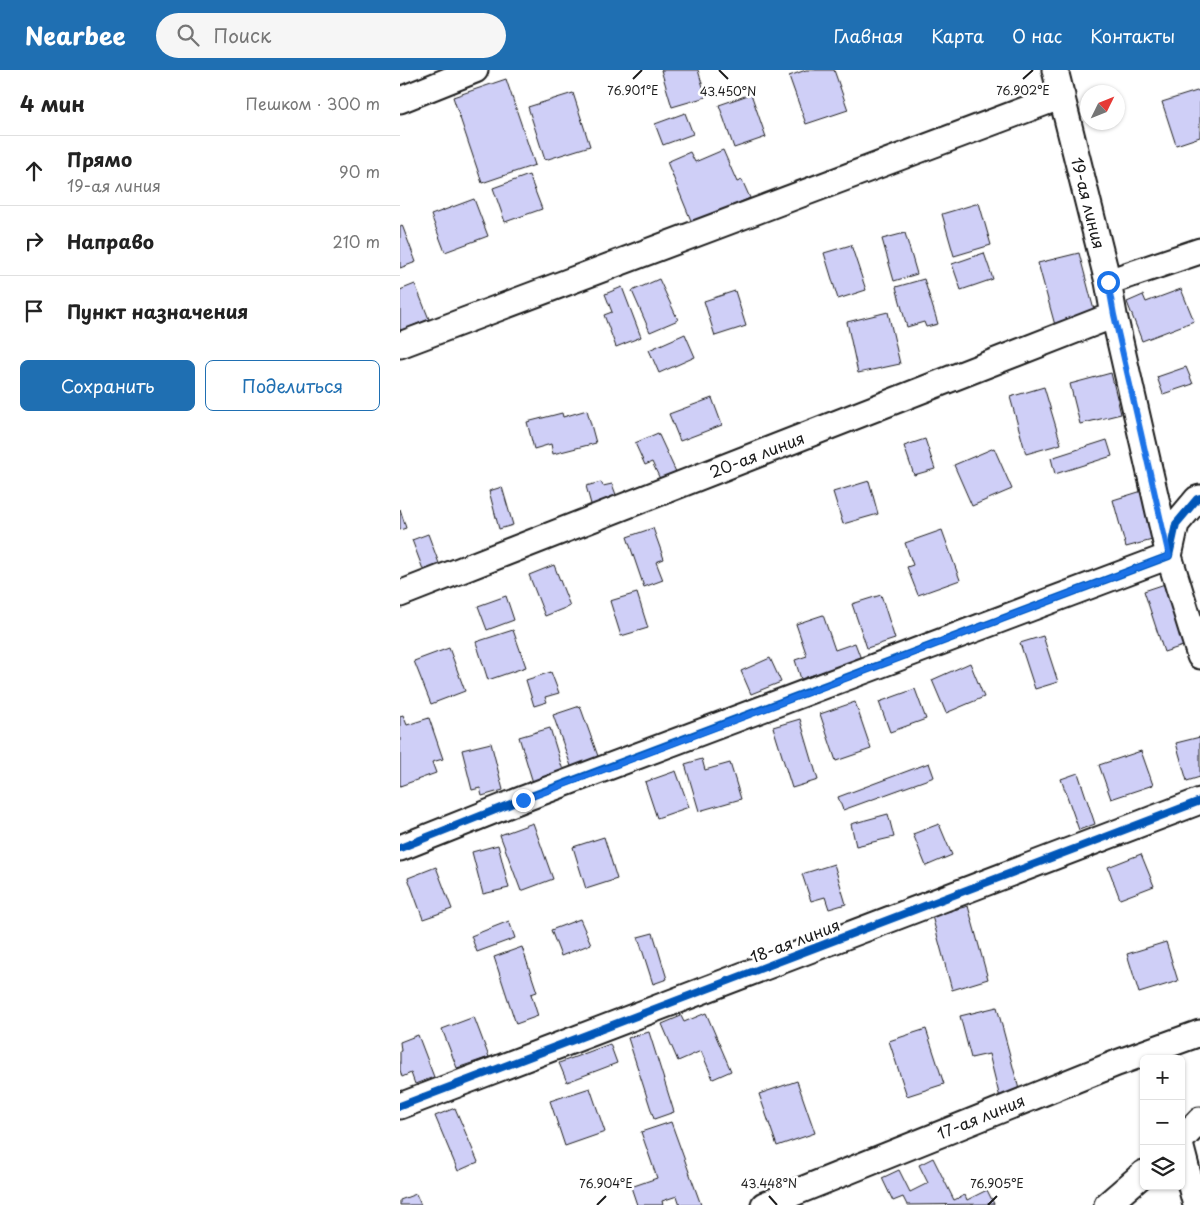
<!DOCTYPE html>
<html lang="ru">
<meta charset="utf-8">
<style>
body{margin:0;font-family:"Playpen Sans",sans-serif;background:#f6f6f6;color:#222}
.controls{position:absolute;right:15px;bottom:15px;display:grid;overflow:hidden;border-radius:8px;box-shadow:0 1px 4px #0004}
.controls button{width:45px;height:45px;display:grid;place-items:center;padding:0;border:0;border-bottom:1px solid #e0e0e0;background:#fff;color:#222;font:25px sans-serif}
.compass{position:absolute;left:680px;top:15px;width:45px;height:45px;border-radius:50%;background:#fff;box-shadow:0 1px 4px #0004;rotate:47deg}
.stop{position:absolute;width:15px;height:15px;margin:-11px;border:4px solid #1a73e8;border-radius:50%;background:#fff}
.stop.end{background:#1a73e8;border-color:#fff;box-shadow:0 1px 5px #0008}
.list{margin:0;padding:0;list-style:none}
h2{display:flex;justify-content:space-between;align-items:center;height:65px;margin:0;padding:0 20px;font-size:21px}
h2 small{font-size:16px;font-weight:400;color:#767676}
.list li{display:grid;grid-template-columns:32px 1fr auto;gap:15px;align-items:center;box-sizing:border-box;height:70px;padding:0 20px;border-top:1px solid #e0e0e0}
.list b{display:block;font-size:19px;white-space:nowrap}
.list p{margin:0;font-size:16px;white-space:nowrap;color:#767676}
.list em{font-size:16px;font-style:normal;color:#767676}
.actions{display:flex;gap:10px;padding:15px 20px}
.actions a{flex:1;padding:11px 0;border:1px solid #1f6fb2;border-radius:8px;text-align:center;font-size:18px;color:#1f6fb2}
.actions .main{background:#1f6fb2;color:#fff}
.icon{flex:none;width:28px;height:28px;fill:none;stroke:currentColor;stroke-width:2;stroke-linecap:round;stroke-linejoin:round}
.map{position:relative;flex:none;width:800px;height:1135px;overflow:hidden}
header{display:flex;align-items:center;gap:30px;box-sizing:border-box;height:70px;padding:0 25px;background:#1f6fb2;color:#fff}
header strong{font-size:24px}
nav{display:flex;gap:28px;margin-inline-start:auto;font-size:18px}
.search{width:350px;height:45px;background:#f6f6f6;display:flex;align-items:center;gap:12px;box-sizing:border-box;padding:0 18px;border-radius:28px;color:#767676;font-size:19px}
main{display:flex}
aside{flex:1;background:#fff}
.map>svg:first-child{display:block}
.building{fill:#cfcff7;stroke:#1c1c1c}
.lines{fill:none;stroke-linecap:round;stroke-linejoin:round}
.minor-casing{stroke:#1c1c1c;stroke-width:29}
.minor{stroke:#fff;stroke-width:25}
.cycleway-casing{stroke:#fff;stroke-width:11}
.cycleway{stroke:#0057b8;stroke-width:8}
.route{stroke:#1a73e8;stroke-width:6}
.ticks{fill:none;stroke:#1c1c1c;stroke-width:2}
.labels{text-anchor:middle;stroke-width:5;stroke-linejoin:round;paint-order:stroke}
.street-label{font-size:16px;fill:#1c1c1c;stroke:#fff}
.ticks-label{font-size:12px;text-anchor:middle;fill:#1c1c1c;stroke:#fff;stroke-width:5;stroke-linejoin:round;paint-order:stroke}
</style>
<header>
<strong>Nearbee</strong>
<div class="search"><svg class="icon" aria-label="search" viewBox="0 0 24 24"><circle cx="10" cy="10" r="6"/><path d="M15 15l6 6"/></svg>Поиск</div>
<nav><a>Главная</a><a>Карта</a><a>О нас</a><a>Контакты</a></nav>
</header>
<main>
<aside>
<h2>4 мин<small>Пешком · 300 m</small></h2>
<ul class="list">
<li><svg class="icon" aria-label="ahead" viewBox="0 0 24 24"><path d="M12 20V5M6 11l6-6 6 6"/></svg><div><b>Прямо</b><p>19-ая линия</p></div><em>90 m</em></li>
<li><svg class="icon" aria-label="right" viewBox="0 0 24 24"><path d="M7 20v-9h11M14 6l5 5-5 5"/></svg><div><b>Направо</b></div><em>210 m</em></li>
<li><svg class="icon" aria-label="arrive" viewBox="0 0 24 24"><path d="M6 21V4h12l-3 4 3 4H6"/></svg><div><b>Пункт назначения</b></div></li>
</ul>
<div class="actions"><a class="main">Сохранить</a><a>Поделиться</a></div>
</aside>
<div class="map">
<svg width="800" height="1135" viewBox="0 0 800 1135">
<rect width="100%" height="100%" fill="#fff"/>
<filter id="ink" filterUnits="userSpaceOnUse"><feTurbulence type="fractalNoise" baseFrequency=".02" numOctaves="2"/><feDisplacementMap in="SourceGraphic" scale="10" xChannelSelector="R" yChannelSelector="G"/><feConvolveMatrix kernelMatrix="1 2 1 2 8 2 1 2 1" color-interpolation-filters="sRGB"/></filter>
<g filter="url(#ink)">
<path class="building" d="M261,0H298L306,27L272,37Z
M406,0H434L448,40L406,54L389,6Z
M106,9L135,95L82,113L53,27Z
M800,20V67L776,75L762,32Z
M173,23L190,76L145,90L128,37Z
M351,24L366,67L334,78L319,35Z
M285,43L293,64L263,75L255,54Z
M323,80L337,112L342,110L350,128L292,153L267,92L290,82L295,92Z
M129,105L142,139L105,152L93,118Z
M74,129L88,166L45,182L31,145Z
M579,133L591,175L554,186L542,144Z
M2,155L16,192L0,198V156Z
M505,163L517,204L494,211L482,169Z
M451,175L466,220L438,229L424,183Z
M584,183L593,209L561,220L552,194Z
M679,183L694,240L677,245L680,253L656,259L638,193Z
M259,209L278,250L250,262L232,221Z
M524,209L538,254L526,257L524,252L507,257L496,217Z
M15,214L29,249L0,261V220Z
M222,217L241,267L216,277L204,245L212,242L205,224Z
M781,219L794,251L742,271L727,232L743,225L746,232Z
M335,221L346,256L315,266L304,231Z
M488,242L500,294L458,303L447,252Z
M285,264L295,287L259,303L249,280Z
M786,297L793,314L763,324L757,307Z
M711,303L721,344L680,354L670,314Z
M644,317L661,374L626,384L610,327Z
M312,328L322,355L280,371L269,344Z
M187,340L196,373L153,384L151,374L134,379L127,352L162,343L163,347Z
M258,363L277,404L261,411L252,392L245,395L235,373Z
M525,369L535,399L514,405L504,376Z
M707,370L712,386L655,404L651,388Z
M594,378L612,419L572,436L554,395Z
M469,411L478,444L443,454L433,422Z
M201,412L203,416L212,414L218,430L192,438L186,416Z
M102,417L113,455L99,459L89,421Z
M742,421L756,469L726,477L713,430Z
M0,439L6,458L0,460Z
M253,458L264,489L256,492L263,510L244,517L227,467Z
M542,460L560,510L518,525L507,497L513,495L505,473Z
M28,464L40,496L24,502L12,470Z
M154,495L170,536L145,546L129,505Z
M765,514L786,575L764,582L744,521Z
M237,523L248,558L221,566L210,531Z
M481,525L495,569L467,578L452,534Z
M106,526L114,550L87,560L78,536Z
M423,545L435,580L455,573L461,589L401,609L395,590L407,586L396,554Z
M113,560L126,597L88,610L76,572Z
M643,566L658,612L635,619L620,573Z
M49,578L65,621L31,634L14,591Z
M370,588L381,612L351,624L341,601Z
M570,593L584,627L546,643L532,610Z
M151,602L159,623L145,627L147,632L134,636L126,610Z
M515,619L526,649L490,662L479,632Z
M455,632L471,679L436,691L420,644Z
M180,636L199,689L172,699L153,645Z
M3,645L7,655L29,648L43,689L32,692L36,703L0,716V646Z
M400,649L418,710L392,718L373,657Z
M150,658L165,707L134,716L119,667Z
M800,667V707L787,711L776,673Z
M91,673L103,720L82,726L80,718L72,720L62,680Z
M741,681L753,715L711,729L699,695Z
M302,689L305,700L330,693L341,729L299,741L285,694Z
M529,693L534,707L443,740L438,727Z
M276,701L289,737L257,748L245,712Z
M678,703L695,754L679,760L661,709Z
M488,744L494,767L456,776L451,754Z
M133,753L153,809L121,821L100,765Z
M539,754L552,785L526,796L513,764Z
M204,767L217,809L186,819L173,777Z
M98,775L109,818L83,824L72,782Z
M741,784L754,816L720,829L708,797Z
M434,794L446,834L429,839L425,827L411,831L402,804Z
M36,797L52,839L23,849L8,808Z
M568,836L588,909L552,920L532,846Z
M180,849L191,874L161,886L151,860Z
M109,851L115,868L77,882L71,866Z
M253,863L267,909L253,914L238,867Z
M766,872L778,911L739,923L727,884Z
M122,877L137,922L131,924L138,946L116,954L94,887Z
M597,937L620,1023L600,1028L589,984L571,988L560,946Z
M306,943L331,1001L313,1009L301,981L278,991L262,954L281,946L284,952Z
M74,947L89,987L57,998L42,959Z
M526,959L544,1014L507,1026L489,971Z
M249,962L274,1042L254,1049L228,968Z
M18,965L34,1007L15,1014L11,1003L2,1007L0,1000V981H1L0,972Z
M210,974L217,993L167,1012L159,993Z
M397,1011L415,1063L377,1076L359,1024Z
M190,1018L205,1062L165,1076L150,1031Z
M55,1038L78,1092L58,1101L35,1046Z
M271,1052L301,1135H280L277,1126L262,1131L263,1135H237L231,1117L257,1108L241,1062Z
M533,1088L554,1130L565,1125L567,1130L587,1120L594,1134L507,1135L503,1127L493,1131L482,1108L499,1100L510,1122L528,1113L519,1095Z
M16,1124L21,1135H0V1130Z"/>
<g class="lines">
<defs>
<path id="minor" d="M655,0L708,212L714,245L769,486L800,586
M0,30L75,0
M708,212L800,181
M0,275L662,26
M0,524L714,245
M0,778L123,729L769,486L776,454L797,429L800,428
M0,1036L800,731
M781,1070L800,1050
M781,1078L796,1135
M364,1135L717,993L800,963
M707,1135L744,1103"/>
</defs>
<use href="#minor" class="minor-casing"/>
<use href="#minor" class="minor"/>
<defs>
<path id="cycleway" d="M0,778L123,729L769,486L776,454L797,429L800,428
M0,1036L800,731"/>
</defs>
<use href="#cycleway" class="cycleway-casing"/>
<use href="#cycleway" class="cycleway"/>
</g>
</g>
<g class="lines" filter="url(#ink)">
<path class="route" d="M123,730L769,486L714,245L708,212"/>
</g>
<path class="ticks" d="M319,0L328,9M233,9L242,0M623,9L633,0M369,1126L377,1135M197,1135L206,1126M588,1135L597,1126"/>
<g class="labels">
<g class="street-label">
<text transform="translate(688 133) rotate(76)" y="6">19-ая линия</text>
<text transform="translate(357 385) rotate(-21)" y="6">20-ая линия</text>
<text transform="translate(395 871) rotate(-21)" y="6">18-ая линия</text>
<text transform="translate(581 1047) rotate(-22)" y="6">17-ая линия</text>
</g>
</g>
<g class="ticks-label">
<text x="233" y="25">76.901°E</text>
<text x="623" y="25">76.902°E</text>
<text x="328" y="26">43.450°N</text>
<text x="369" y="1118">43.448°N</text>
<text x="206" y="1118">76.904°E</text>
<text x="597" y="1118">76.905°E</text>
</g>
</svg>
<div class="controls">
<button>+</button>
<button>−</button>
<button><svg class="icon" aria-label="layers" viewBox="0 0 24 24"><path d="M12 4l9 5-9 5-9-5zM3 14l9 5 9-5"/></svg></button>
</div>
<svg class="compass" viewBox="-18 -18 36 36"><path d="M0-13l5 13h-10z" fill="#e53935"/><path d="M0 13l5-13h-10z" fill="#767676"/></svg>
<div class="stop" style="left:708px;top:212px"></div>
<div class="stop end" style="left:123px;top:730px"></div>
</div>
</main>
